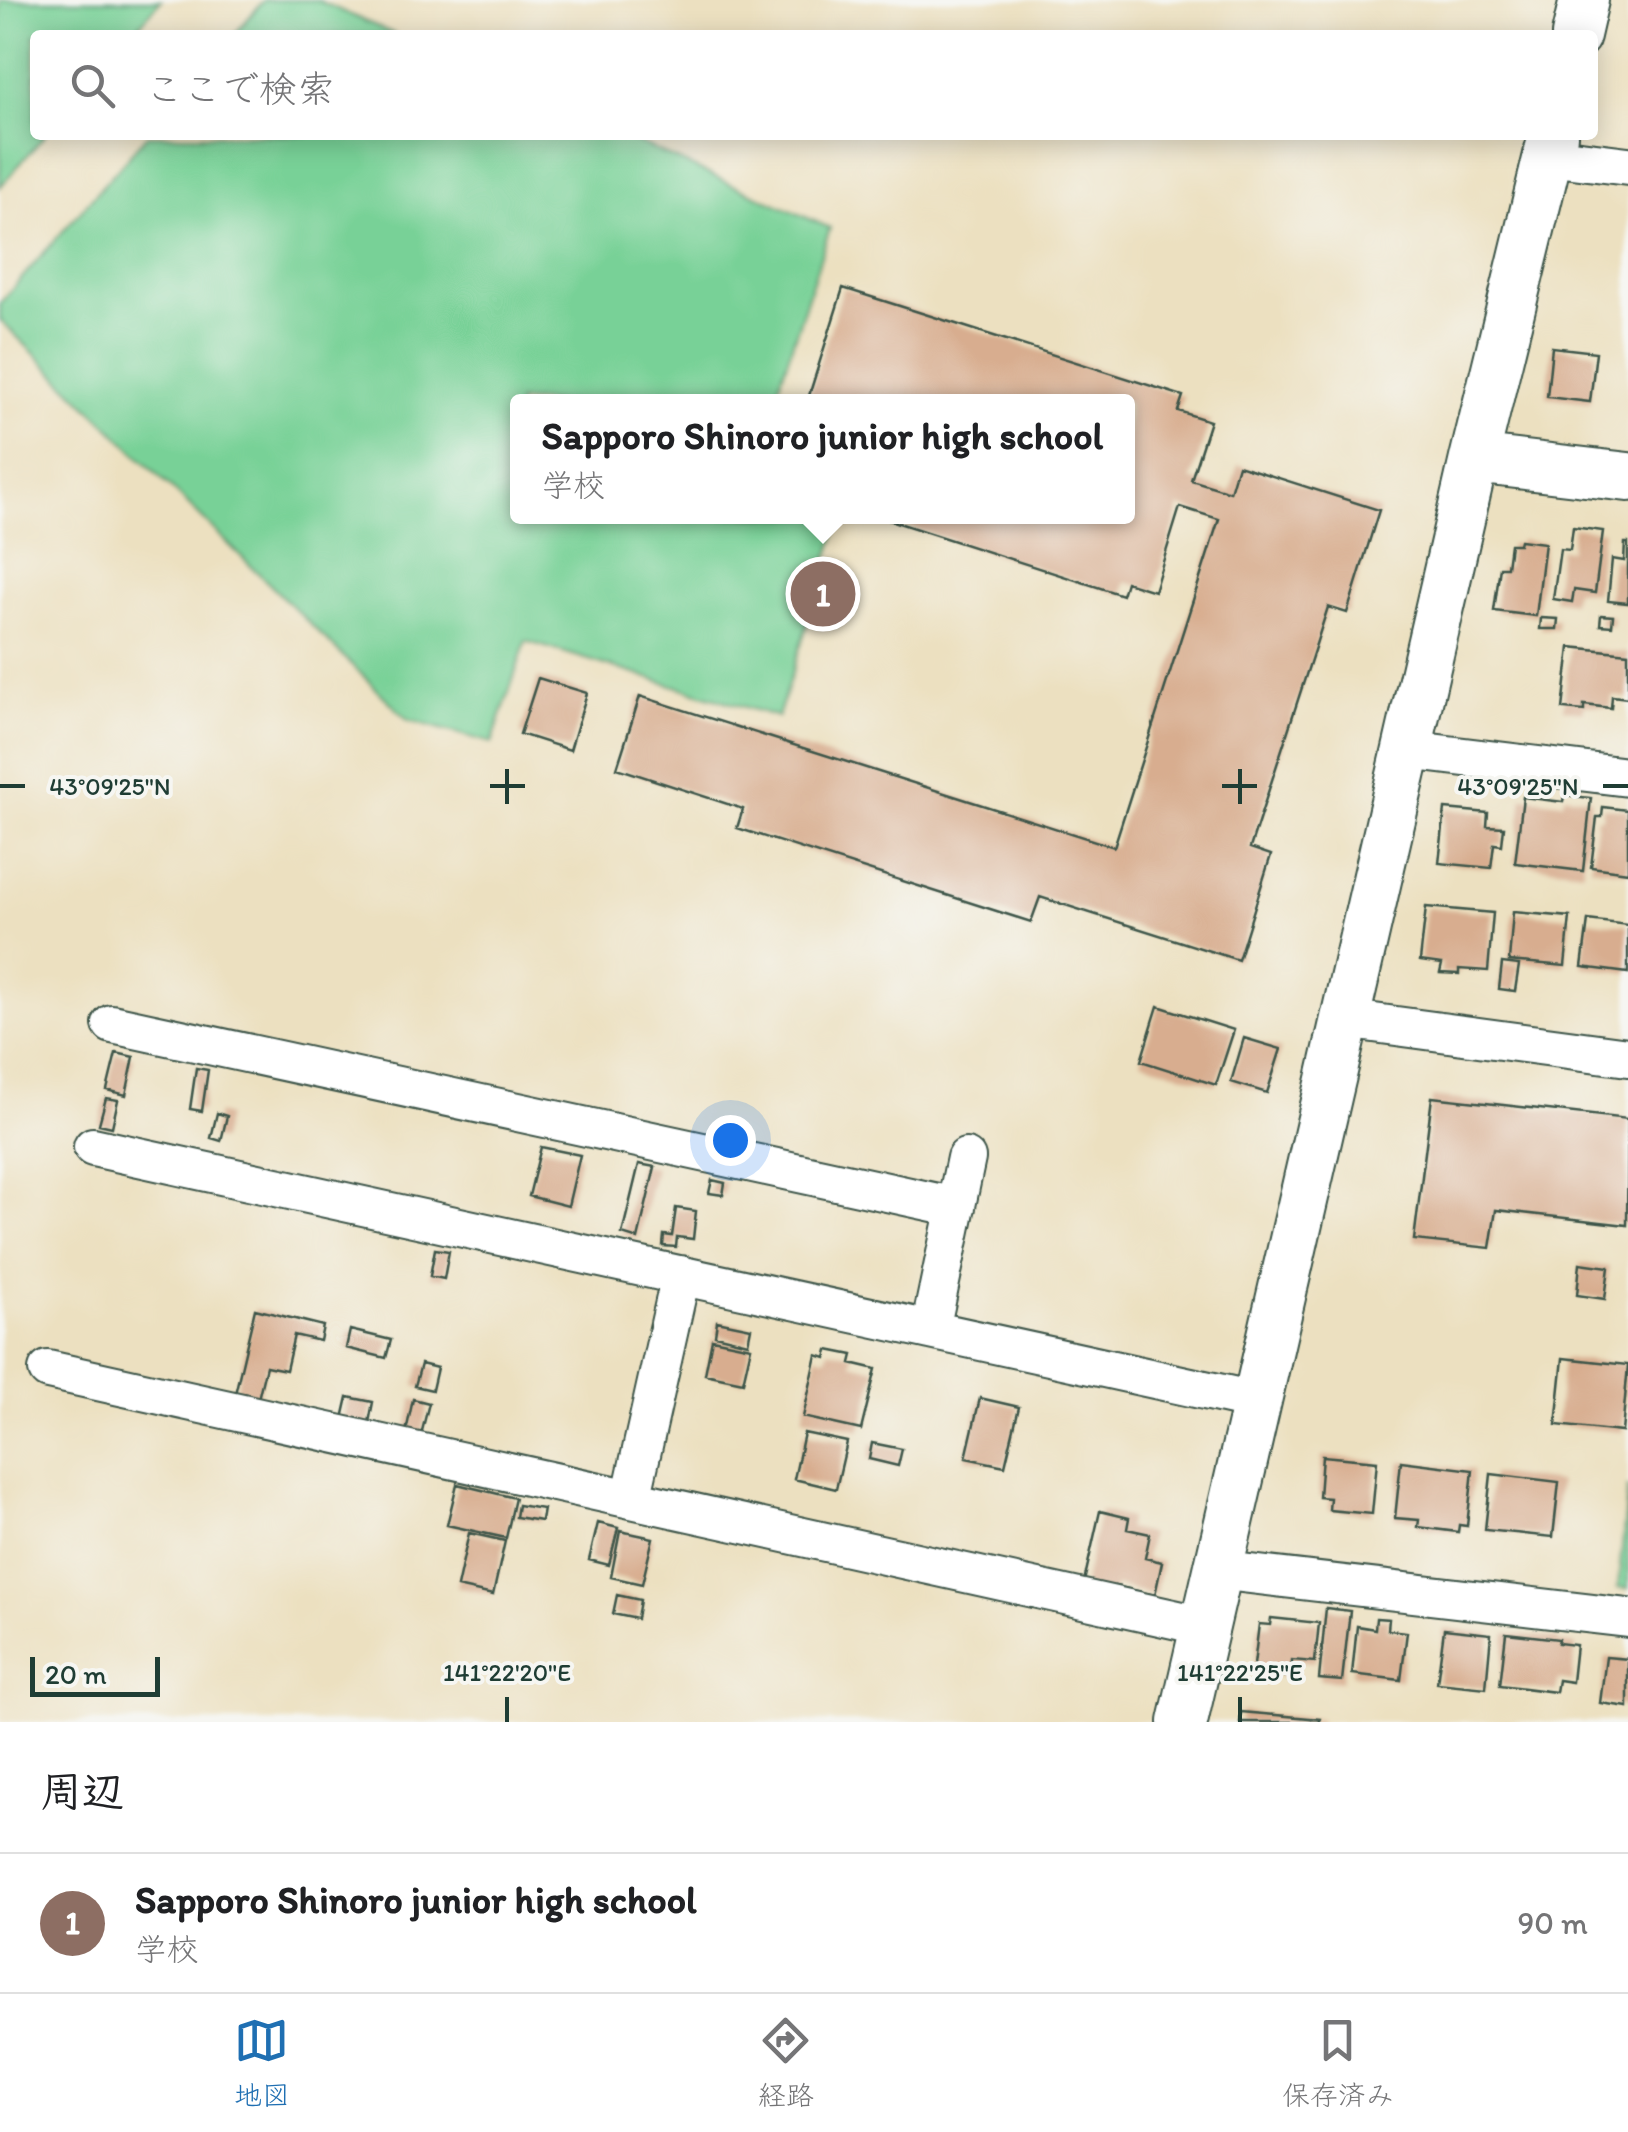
<!DOCTYPE html>
<html lang="ja">
<meta charset="utf-8">
<style>
body{margin:0;font-family:Itim,"Klee One",sans-serif;background:#f6f6f6;color:#202124}
.scale{position:absolute;left:30px;bottom:25px;width:130px;box-sizing:border-box;padding-left:10px;border:5px solid #1f3d34;border-top:0;font-size:28px;line-height:35px;white-space:nowrap;color:#1f3d34;-webkit-text-stroke:8px #f6f6f2;paint-order:stroke}
.you{position:absolute;left:730px;top:1140px;width:35px;height:35px;margin:-25px;border:8px solid #fff;border-radius:50%;background:#1a73e8;box-shadow:0 0 0 15px #1a73e833}
.badge{display:grid;place-items:center;width:65px;height:65px;border-radius:50%;background:#1f6fb2;color:#fff;font-size:32px;font-weight:700}
.pin{position:absolute;translate:-50% -50%;border:5px solid #fff;box-shadow:0 2px 10px #0006}
.popup{position:absolute;left:510px;top:394px;width:625px;height:130px;box-sizing:border-box;display:grid;place-content:center;border-radius:10px;background:#fff;filter:drop-shadow(0 2px 8px #0005);font-size:32px;white-space:nowrap;color:#757577}
.popup b{font-size:38px;color:#202124}
.popup::after{content:'';position:absolute;left:50%;top:100%;margin-left:-20px;border:20px solid transparent;border-top-color:#fff}
.list{margin:0;padding:0;list-style:none}
h2{display:flex;justify-content:space-between;align-items:center;height:130px;margin:0;padding:0 40px;font-size:42px}
h2 small{font-size:32px;font-weight:400;color:#757577}
.list li{display:grid;grid-template-columns:65px 1fr auto;gap:30px;align-items:center;box-sizing:border-box;height:140px;padding:0 40px;border-top:2px solid #e0e0e0}
.list b{display:block;font-size:38px;white-space:nowrap}
.list p{margin:0;font-size:32px;white-space:nowrap;color:#757577}
.list em{font-size:32px;font-style:normal;color:#757577}
.icon{flex:none;width:55px;height:55px;fill:none;stroke:currentColor;stroke-width:2;stroke-linecap:round;stroke-linejoin:round}
.map{position:relative;flex:none;width:1628px;height:1722px;overflow:hidden}
.search{position:absolute;background:#fff;box-shadow:0 5px 25px #0003;left:30px;right:30px;top:30px;height:110px;display:flex;align-items:center;gap:25px;box-sizing:border-box;padding:0 35px;border-radius:10px;color:#757577;font-size:38px}
.sheet{height:270px;background:#fff}
nav{display:flex;justify-content:space-around;align-items:center;box-sizing:border-box;height:140px;border-top:2px solid #e0e0e0;background:#fff;font-size:28px;color:#757577}
nav a{display:grid;justify-items:center;gap:5px}
nav .on{color:#1f6fb2}
.map>svg:first-child{display:block}
.green{fill:#78d197;stroke:#4c8766;stroke-width:2.5}
.building{fill:#d8ad8f}
.lines{fill:none;stroke-linecap:round;stroke-linejoin:round}
.minor-casing{stroke:#3e5549;stroke-width:42}
.tertiary-casing{stroke:#3e5549;stroke-width:52}
.minor{stroke:#fff;stroke-width:38}
.tertiary{stroke:#fff;stroke-width:48}
.ticks{fill:none;stroke:#1f3d34;stroke-width:4}
.ticks-label{font-size:25px;text-anchor:middle;fill:#1f3d34;stroke:#f6f6f2;stroke-width:8;stroke-linejoin:round;paint-order:stroke}
</style>
<div class="map">
<svg width="1628" height="1722" viewBox="0 0 1628 1722">
<rect width="100%" height="100%" fill="#f6f6f2"/>
<filter id="ink" filterUnits="userSpaceOnUse"><feTurbulence type="fractalNoise" baseFrequency=".01" numOctaves="2"/><feDisplacementMap in="SourceGraphic" scale="20" xChannelSelector="R" yChannelSelector="G"/><feConvolveMatrix kernelMatrix="1 2 1 2 8 2 1 2 1" color-interpolation-filters="sRGB"/></filter>
<filter id="wash" filterUnits="userSpaceOnUse"><feTurbulence type="fractalNoise" baseFrequency=".0048" numOctaves="4" result="noise"/><feDisplacementMap in="SourceGraphic" scale="40" xChannelSelector="R" yChannelSelector="G"/><feGaussianBlur stdDeviation="2.25" result="paint"/><feColorMatrix in="noise" values="0 0 0 0 0 0 0 0 0 0 0 0 0 0 0 0 0 1.4 0 .05"/><feComposite in="paint" operator="in"/></filter>
<g filter="url(#wash)">
<rect width="100%" height="100%" fill="#ece0c0"/>
<path class="green" d="M0,0H161L131,35H35V135H45L0,187Z
M264,0H317L396,35H234Z
M147,135H621L830,228L774,401L518,402V516L841,517L778,717L526,641L492,743L408,720L0,320V303Z
M1628,1486V1589L1618,1588Z"/>
<g id="blocks">
<path class="building" d="M843,288L1183,396L1178,411L1210,421L1191,480L1230,492L1238,465L1379,510L1347,613L1328,607L1250,848L1271,855L1238,960L1040,897L1031,922L737,828L743,809L617,768L640,696L1114,847L1219,519L1180,507L1154,591L1126,582L1122,595L880,517L1128,516V402H807Z
M1552,347L1596,352L1590,402L1547,397Z
M1573,527L1603,531L1595,593L1574,590L1572,602L1553,599L1560,549L1570,550Z
M1520,540L1545,543L1536,616L1494,611L1500,567H1507L1510,544H1519Z
M1625,543H1628V603L1608,601L1612,559L1624,561Z
M1601,615L1613,616L1612,626L1600,625Z
M1541,618L1558,619L1557,629H1540Z
M1570,647L1628,653V698L1612,696L1611,708L1584,705V711L1563,709Z
M538,678L587,693L570,750L520,734Z
M1564,795L1591,798L1583,871L1515,863L1523,797L1563,802Z
M1603,807L1628,810V872L1591,867L1597,817H1602Z
M1445,809L1488,813L1487,826L1504,827L1502,845L1494,844L1491,868L1439,863Z
M1426,907L1493,913L1488,971L1459,969V974L1440,973L1442,964L1420,961Z
M1513,912L1570,917L1565,966L1509,961Z
M1588,920L1628,925V973L1582,967Z
M1502,963L1519,965L1515,991L1499,989Z
M1158,1006L1234,1030L1216,1085L1141,1061Z
M1244,1038L1281,1049L1267,1093L1231,1082Z
M116,1053L134,1057L126,1095L107,1090Z
M196,1068L208,1070L202,1111L190,1109Z
M1432,1097L1628,1119L1627,1225L1496,1210L1490,1248L1414,1240Z
M106,1098L118,1100L112,1127L99,1124Z
M217,1113L227,1116L221,1141L211,1138Z
M541,1147L580,1155L568,1206L529,1196Z
M639,1164L655,1167L638,1239L622,1234Z
M712,1180L725,1183L723,1195L709,1193Z
M676,1208L696,1211L693,1239L677,1237L676,1247L663,1246L664,1235L672,1236Z
M435,1249L449,1251L444,1279L430,1276Z
M1580,1263L1609,1267L1605,1299L1577,1295Z
M255,1309L323,1326L320,1341L294,1335L286,1370L266,1366L258,1399L235,1394Z
M717,1321L751,1328L748,1343L715,1335Z
M350,1330L391,1340L386,1358L346,1348Z
M712,1339L751,1347L743,1382L705,1374Z
M828,1350L853,1355L851,1363L876,1369L861,1430L803,1417L817,1355L826,1358Z
M1563,1358L1628,1365L1622,1432L1556,1425Z
M421,1364L437,1368L432,1390L415,1386Z
M348,1397L373,1402L368,1428L342,1423Z
M980,1398L1019,1407L1005,1466L966,1458Z
M413,1399L429,1403L421,1435L406,1432Z
M804,1433L847,1442L836,1489L794,1479Z
M872,1443L902,1449L898,1466L869,1459Z
M1322,1456L1377,1461L1372,1514L1329,1510L1330,1498L1319,1497Z
M1401,1461L1473,1470L1467,1526L1459,1525L1458,1532L1418,1527L1419,1520L1395,1518Z
M1491,1474L1559,1482L1553,1537L1485,1530Z
M457,1484L515,1498L506,1538L447,1525Z
M518,1505L543,1509L541,1521L516,1517Z
M1100,1511L1129,1518L1127,1529L1150,1534L1145,1558L1162,1562L1155,1595L1115,1586L1113,1593L1083,1586Z
M598,1523L618,1528L609,1565L589,1560Z
M620,1531L653,1538L642,1584L611,1577Z
M469,1533L505,1541L493,1595L457,1587Z
M617,1595L640,1600L637,1619L613,1614Z
M1326,1608L1350,1611L1342,1681L1319,1679Z
M1271,1618L1319,1623L1315,1662L1292,1660L1291,1677L1253,1673L1259,1624L1270,1625Z
M1376,1618L1389,1619L1388,1630L1407,1632L1401,1680L1352,1674L1357,1626L1375,1629Z
M1444,1629L1491,1634L1486,1688L1437,1683Z
M1506,1633L1559,1639L1558,1643L1576,1645L1572,1682L1558,1680L1556,1692L1500,1685Z
M1606,1657L1628,1659V1707L1600,1703Z
M1241,1712L1320,1719V1722H1240Z"/>
</g>
</g>
<g filter="url(#ink)">
<use href="#blocks" fill-opacity="0" stroke="#3e5549" stroke-width="2.5"/>
<g class="lines">
<defs>
<path id="minor" d="M1548,156L1628,166
M1407,750L1628,777
M1344,1019L1628,1057
M112,1024L956,1207
M93,1147L1255,1401
M930,1330L966,1158
M48,1370L1205,1626
M631,1499L681,1275
M1216,1570L1628,1618"/>
<path id="tertiary" d="M1576,35L1584,0
M1474,459L1628,477
M1183,1722L1474,459L1553,135"/>
</defs>
<use href="#minor" class="minor-casing"/>
<use href="#tertiary" class="tertiary-casing"/>
<use href="#minor" class="minor"/>
<use href="#tertiary" class="tertiary"/>
</g>
</g>
<path class="ticks" d="M507,769V804M1240,769V804M0,786H25M490,786H525M1222,786H1257M1603,786H1628M507,1697V1722M1240,1697V1722"/>
<g class="ticks-label">
<text x="110" y="795">43°09'25"N</text>
<text x="1518" y="795">43°09'25"N</text>
<text x="507" y="1681">141°22'20"E</text>
<text x="1240" y="1681">141°22'25"E</text>
</g>
</svg>
<div class="scale">20 m</div>
<div class="you"></div>
<div class="pin badge" style="left:823px;top:594px;background:#8d6e63">1</div>
<div class="popup"><b>Sapporo Shinoro junior high school</b>学校</div>
<div class="search"><svg class="icon" aria-label="search" viewBox="0 0 24 24"><circle cx="10" cy="10" r="6"/><path d="M15 15l6 6"/></svg>ここで検索</div>
</div>
<section class="sheet">
<h2>周辺<small></small></h2>
<ul class="list">
<li><span class="badge" style="background:#8d6e63">1</span><div><b>Sapporo Shinoro junior high school</b><p>学校</p></div><em>90 m</em></li>
</ul>
</section>
<nav>
<a class="on"><svg class="icon" aria-label="map" viewBox="0 0 24 24"><path d="M3 6l6-2 6 2 6-2v14l-6 2-6-2-6 2zM9 4v14M15 6v14"/></svg>地図</a>
<a><svg class="icon" aria-label="directions" viewBox="0 0 24 24"><path d="M12 3l9 9-9 9-9-9zM9 14v-3h6M13 9l2 2-2 2"/></svg>経路</a>
<a><svg class="icon" aria-label="saved" viewBox="0 0 24 24"><path d="M7 4h10v16l-5-4-5 4z"/></svg>保存済み</a>
</nav>
